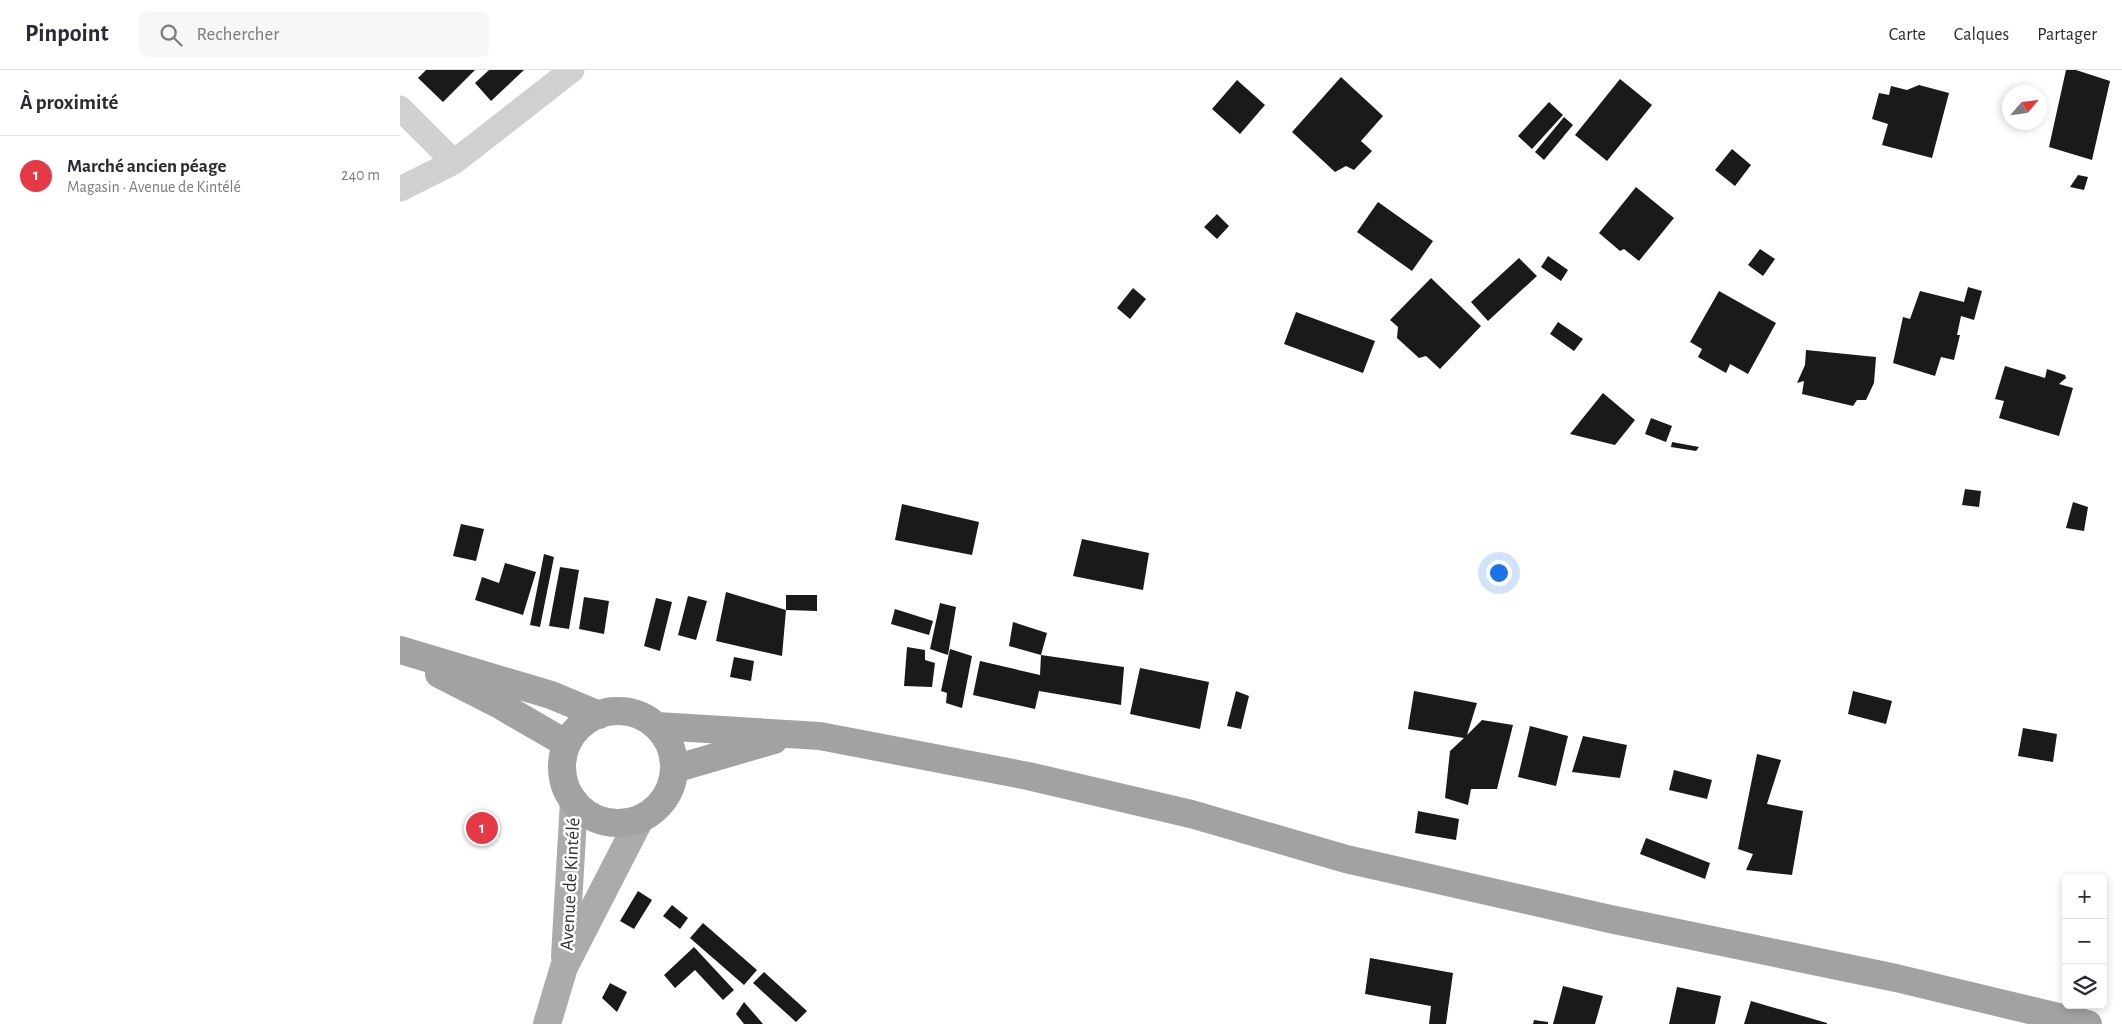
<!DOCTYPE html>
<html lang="fr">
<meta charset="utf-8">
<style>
body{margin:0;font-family:"Alegreya Sans",sans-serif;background:#f7f7f7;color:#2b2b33}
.controls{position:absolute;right:15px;bottom:15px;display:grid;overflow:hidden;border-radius:8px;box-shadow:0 2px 8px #0003}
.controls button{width:45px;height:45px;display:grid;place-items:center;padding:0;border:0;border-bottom:1px solid #e1e1e2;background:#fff;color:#2b2b33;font:25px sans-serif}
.compass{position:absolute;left:1602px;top:15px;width:45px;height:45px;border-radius:50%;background:#fff;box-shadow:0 2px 8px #0003;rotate:62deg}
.you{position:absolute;left:1098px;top:502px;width:18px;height:18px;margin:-12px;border:4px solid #fff;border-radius:50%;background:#1a73e8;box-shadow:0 0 0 8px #1a73e833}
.badge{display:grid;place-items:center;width:32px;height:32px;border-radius:50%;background:#e63946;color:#fff;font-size:16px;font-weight:700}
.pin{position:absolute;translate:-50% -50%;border:2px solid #fff;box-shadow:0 1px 5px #0006}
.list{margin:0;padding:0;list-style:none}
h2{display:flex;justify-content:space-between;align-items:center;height:65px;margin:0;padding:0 20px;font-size:21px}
h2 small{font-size:16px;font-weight:400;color:#7c7c81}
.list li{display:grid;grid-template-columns:32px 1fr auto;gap:15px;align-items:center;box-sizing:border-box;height:80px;padding:0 20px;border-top:1px solid #e1e1e2}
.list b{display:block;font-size:19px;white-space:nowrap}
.list p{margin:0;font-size:16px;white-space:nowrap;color:#7c7c81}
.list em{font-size:16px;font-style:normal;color:#7c7c81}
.icon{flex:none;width:28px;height:28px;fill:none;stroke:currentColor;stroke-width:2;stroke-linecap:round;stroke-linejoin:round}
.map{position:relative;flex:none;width:1722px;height:954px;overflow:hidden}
header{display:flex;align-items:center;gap:30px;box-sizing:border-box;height:70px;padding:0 25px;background:#fff;border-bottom:1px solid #e1e1e2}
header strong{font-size:24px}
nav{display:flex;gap:28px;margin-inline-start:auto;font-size:18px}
.search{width:350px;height:45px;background:#f7f7f7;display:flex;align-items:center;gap:12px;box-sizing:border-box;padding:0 18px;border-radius:8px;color:#7c7c81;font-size:19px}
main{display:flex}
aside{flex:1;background:#fff}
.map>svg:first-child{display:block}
.building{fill:#1a1a1a}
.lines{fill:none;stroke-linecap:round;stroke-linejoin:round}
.minor{stroke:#d0d0d0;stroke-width:25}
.primary{stroke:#ababab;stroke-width:28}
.trunk{stroke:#a2a2a2;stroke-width:28}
.labels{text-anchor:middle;stroke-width:5;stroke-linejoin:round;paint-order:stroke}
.street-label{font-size:19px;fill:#333;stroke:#fff}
</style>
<header>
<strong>Pinpoint</strong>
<div class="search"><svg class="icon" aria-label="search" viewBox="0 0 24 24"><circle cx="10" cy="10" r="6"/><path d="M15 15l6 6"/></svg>Rechercher</div>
<nav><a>Carte</a><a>Calques</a><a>Partager</a></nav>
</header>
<main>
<aside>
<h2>À proximité<small></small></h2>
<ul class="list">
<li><span class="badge">1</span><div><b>Marché ancien péage</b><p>Magasin · Avenue de Kintélé</p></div><em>240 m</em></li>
</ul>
</aside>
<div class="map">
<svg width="1722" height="954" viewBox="0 0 1722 954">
<rect width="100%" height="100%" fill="#fff"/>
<path class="building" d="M26,0H75L43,32L18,8Z
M89,0H124L91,31L75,13Z
M1666,0H1676L1710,11L1692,90L1649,77Z
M941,7L983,46L961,71L972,81L954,100L946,96L935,102L892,62Z
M1220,9L1252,35L1207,91L1175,65Z
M837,10L865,35L840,64L812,39Z
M1519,15L1549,23L1532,88L1482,75L1488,54L1472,49L1479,23L1489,25L1491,16L1507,20Z
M1149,32L1163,45L1132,79L1118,66Z
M1164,47L1173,55L1144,90L1135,82Z
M1332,79L1351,95L1335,116L1315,100Z
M1678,105L1688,107L1684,120L1670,117Z
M1236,117L1274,148L1239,191L1224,179L1220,181L1199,163Z
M978,132L1033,171L1012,201L957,162Z
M817,144L829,156L817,169L804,157Z
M1360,179L1375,189L1363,206L1348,195Z
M1148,186L1168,200L1161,211L1141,197Z
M1119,188L1137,206L1088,251L1071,232Z
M1031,208L1081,256L1040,299L1026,286L1019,288L997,268L998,257L990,250Z
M1568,217L1582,221L1574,250L1561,246L1557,265H1560L1554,290L1541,287L1535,306L1493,293L1503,247L1510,249L1520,221L1564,232Z
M733,218L746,229L730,249L717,238Z
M1319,221L1376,253L1348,304L1330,294L1326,303L1298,287L1302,279L1290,272Z
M896,242L975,271L963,303L884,274Z
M1158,252L1183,269L1174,281L1150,264Z
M1406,280L1476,287L1474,313L1466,330H1457L1453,336L1402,324L1404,311L1397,313L1405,295Z
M1605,296L1645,308L1647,299L1665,305L1666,308L1659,314L1673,318L1659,366L1599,348L1604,331L1595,329Z
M1203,323L1235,350L1215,375L1170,364Z
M1251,348L1272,356L1266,372L1245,364Z
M1272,372L1299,377L1296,381L1271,377Z
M1565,419L1581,421L1579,437L1562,435Z
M1673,432L1688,437L1684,461L1666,458Z
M502,434L579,452L572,485L495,470Z
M61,454L84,459L76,491L53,486Z
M682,469L749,483L743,520L673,506Z
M144,484L154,487L140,557L130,555Z
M105,493L136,502L123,545L75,530L82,507L99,513Z
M160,497L179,500L169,559L149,556Z
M326,522L386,540V525H417V541L386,540L382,586L316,571Z
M288,526L307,531L296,570L278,565Z
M184,527L209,531L204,564L179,559Z
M256,528L272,532L260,581L244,576Z
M540,533L556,537L548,585L530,579Z
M495,539L533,551L529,565L491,554Z
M613,552L647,563L641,585L724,597L721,635L639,621L635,639L573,625L580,591L640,605L641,585L609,576Z
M507,577L525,580V590L535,593L532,617L504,616Z
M550,579L572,586L562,638L546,633L547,623L541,621Z
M334,587L354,591L351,611L330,607Z
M740,598L809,612L800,659L730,644Z
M836,621L849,626L841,659L827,656Z
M1014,621L1077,633L1067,665L1082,650L1113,655L1097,719H1071L1068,735L1045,728L1050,681L1064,668L1008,659Z
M1453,621L1492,631L1486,654L1448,644Z
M1130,656L1168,666L1156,716L1118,707Z
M1623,658L1657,664L1653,692L1618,686Z
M1183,666L1227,675L1220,708L1172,702Z
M1357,684L1381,690L1367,734L1403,741L1392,805L1346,800L1353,784L1338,779Z
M1274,700L1312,710L1307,729L1269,720Z
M1018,741L1059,749L1056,770L1015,763Z
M1246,768L1310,793L1305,809L1240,784Z
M238,821L252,830L234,859L220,851Z
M272,835L288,848L280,859L263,846Z
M303,853L357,900L344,915L290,868Z
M294,877L334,920L323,930L295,900L275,918L264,905Z
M970,888L1053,903L1046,954H1029L1031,936L965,924Z
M364,902L407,941L396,952L353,913Z
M210,913L227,922L217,942L202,928Z
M1163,916L1203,926L1195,954H1153Z
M1277,917L1321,926L1315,954H1269Z
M1351,931L1427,953V954H1344Z
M344,932L363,954H344L336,944Z
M1134,950L1148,952V954H1133Z"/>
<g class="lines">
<path class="minor" d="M0,38L54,92
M0,119L54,92L172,0"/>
<path class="primary" d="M165,886L174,731
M147,954L164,897L240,749"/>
<path class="trunk" d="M0,580L151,625L199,645
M39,604L98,634L167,674
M162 697a56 56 0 1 1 112 0a56 56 0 1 1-112 0Z
M257,656L420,666L628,706L791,744L946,789L1210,849L1496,908L1688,954
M274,699L374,670"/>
</g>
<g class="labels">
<g class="street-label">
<text transform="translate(169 814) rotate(-87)" y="7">Avenue de Kintélé</text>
</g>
</g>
</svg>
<div class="controls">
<button>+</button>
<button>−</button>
<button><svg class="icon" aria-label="layers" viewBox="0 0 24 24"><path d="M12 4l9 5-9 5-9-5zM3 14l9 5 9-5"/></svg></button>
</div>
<svg class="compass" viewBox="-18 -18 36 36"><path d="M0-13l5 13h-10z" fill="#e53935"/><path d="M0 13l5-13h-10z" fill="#7c7c81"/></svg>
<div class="you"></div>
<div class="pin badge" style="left:82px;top:758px">1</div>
</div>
</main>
